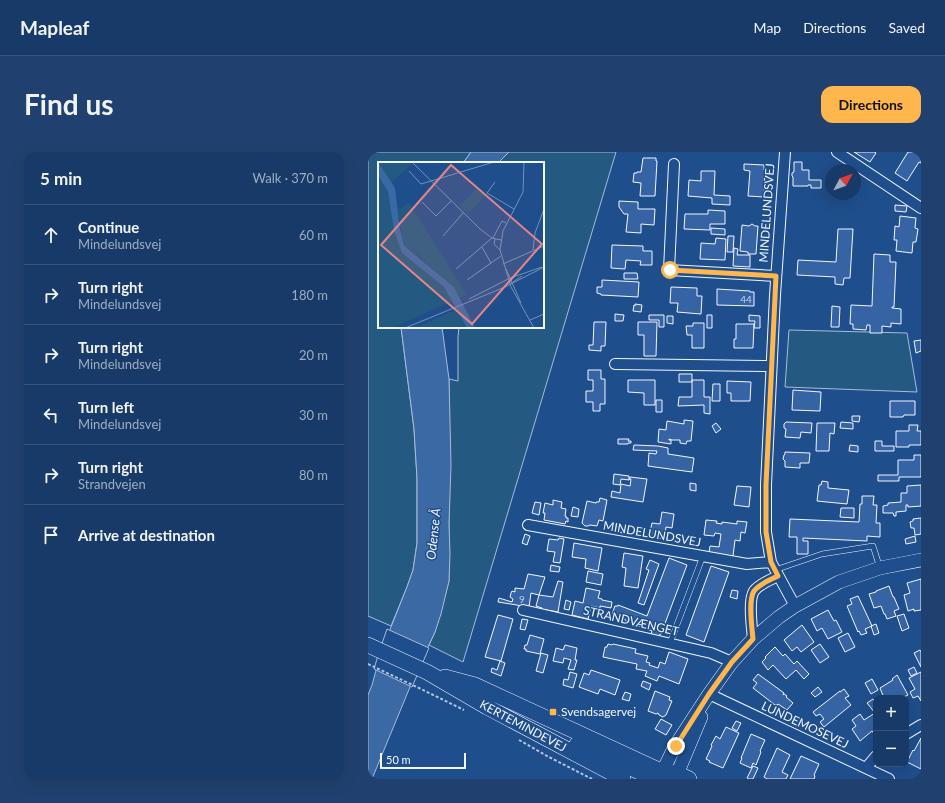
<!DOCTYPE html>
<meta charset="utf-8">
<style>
body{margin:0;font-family:Lato,sans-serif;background:#20416f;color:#f1f3f6}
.controls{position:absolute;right:12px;bottom:12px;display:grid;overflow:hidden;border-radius:8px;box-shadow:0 4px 16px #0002}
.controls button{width:36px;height:36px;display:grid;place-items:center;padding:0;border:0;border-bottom:1px solid #36547d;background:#173a69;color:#f1f3f6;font:20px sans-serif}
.compass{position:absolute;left:457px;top:12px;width:36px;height:36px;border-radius:50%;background:#173a69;box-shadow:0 4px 16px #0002;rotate:49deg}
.scale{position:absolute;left:12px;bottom:10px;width:86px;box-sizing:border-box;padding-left:4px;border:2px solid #f2f6ff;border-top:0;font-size:11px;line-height:14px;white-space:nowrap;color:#f2f6ff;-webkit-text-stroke:3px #1f4e8c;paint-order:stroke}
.stop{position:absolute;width:12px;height:12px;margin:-9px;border:3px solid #ffb74d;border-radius:50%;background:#fff}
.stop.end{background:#ffb74d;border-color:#fff;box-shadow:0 1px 4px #0008}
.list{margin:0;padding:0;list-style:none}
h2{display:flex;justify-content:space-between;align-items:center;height:52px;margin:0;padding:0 16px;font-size:17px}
h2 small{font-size:13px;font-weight:400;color:#9eadc0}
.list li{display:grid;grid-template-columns:26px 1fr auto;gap:12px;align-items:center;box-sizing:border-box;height:60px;padding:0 16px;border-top:1px solid #36547d}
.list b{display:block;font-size:15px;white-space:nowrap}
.list p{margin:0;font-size:13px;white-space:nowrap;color:#9eadc0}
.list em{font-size:13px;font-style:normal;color:#9eadc0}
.icon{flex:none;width:22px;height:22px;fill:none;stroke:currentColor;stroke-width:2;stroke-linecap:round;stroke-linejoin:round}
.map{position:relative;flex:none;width:553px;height:627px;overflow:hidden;border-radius:12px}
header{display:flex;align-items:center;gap:24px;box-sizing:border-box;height:56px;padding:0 20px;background:#173a69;border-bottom:1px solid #36547d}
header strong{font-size:19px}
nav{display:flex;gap:22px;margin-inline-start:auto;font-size:14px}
.intro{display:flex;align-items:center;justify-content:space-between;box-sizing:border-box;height:96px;padding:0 24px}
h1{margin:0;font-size:28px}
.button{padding:10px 18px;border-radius:12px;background:#ffb74d;color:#111;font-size:14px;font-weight:700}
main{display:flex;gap:24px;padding:0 24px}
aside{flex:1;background:#173a69;border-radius:12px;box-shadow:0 4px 16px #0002}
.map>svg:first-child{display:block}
.green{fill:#245a82;stroke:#a8bbd7}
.water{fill:#3b69a3;stroke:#a8bbd7}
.pier{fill:#1f4e8c;stroke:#a8bbd7}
.building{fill:#3563a3;stroke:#f2f6ff}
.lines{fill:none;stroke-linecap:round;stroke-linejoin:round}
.service-casing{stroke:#f2f6ff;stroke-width:6}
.minor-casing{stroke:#f2f6ff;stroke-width:12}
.tertiary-casing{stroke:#f2f6ff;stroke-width:14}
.secondary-casing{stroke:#f2f6ff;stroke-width:16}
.path{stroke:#b3c4dc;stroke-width:2;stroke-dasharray:3 2;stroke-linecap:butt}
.service{stroke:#1f4e8c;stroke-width:5}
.minor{stroke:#1f4e8c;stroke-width:10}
.tertiary{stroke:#1f4e8c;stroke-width:13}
.secondary{stroke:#1f4e8c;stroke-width:15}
.route{stroke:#ffb74d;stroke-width:5}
.poi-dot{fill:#ffb74d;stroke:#1f4e8c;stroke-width:1.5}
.labels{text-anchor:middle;stroke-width:3;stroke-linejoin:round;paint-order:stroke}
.number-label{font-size:10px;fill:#c3d1e8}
.street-label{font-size:12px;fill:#f2f6ff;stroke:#1f4e8c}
.poi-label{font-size:12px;fill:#f2f6ff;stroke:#1f4e8c;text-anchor:start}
.water-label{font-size:13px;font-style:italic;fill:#f2f6ff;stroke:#1f4e8c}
.inset-road{fill:none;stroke:#7391ba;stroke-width:1}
.view{fill:#e38589;fill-opacity:0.15;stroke:#e38589;stroke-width:2}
.inset-edge{fill:none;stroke:#f2f6ff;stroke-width:2}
</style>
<header>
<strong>Mapleaf</strong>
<nav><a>Map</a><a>Directions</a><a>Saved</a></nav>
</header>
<div class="intro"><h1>Find us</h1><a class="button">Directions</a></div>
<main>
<aside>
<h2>5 min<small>Walk · 370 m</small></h2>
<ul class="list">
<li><svg class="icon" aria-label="ahead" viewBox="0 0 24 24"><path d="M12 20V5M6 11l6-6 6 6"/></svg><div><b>Continue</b><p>Mindelundsvej</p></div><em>60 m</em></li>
<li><svg class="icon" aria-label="right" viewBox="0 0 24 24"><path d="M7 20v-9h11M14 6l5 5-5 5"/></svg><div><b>Turn right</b><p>Mindelundsvej</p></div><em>180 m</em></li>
<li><svg class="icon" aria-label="right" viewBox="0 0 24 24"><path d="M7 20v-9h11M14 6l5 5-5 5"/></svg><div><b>Turn right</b><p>Mindelundsvej</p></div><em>20 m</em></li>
<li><svg class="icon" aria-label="left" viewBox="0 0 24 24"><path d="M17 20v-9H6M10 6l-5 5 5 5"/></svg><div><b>Turn left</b><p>Mindelundsvej</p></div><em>30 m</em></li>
<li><svg class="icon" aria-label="right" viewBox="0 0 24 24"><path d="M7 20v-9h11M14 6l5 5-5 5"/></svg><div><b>Turn right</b><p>Strandvejen</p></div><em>80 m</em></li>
<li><svg class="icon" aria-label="arrive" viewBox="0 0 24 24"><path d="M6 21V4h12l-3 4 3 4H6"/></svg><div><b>Arrive at destination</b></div></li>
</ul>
</aside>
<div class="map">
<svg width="553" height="627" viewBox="0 0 553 627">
<rect width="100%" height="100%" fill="#1f4e8c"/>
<path class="green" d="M0,0H103L95,11H11V175H33L46,277L49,326V391L45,418L39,435L23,474L0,464Z
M141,0H248L95,510L61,493L67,480L81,429V227L90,229V185L91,175H175V11H130Z
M421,178L539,181L549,240L417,235Z"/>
<path class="water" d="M103,0H141L130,11H95Z
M33,175H74L81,227L83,313L81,372L82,402L81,429L73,462L67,480L49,518L4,627H0V543L4,533L13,500L39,435L45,418L49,391V326L46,277Z"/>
<path class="pier" d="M19,477L61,496L44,535L6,517L11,500Z"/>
<path class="building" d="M486,0H507L508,1L502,10Z
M540,0H548L553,3V11L551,10L539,29L527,21Z
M275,6H288V9H289L287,44H272L273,31L265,30L266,21H269V20H273Z
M426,10H434V18H441V28H453V36H443V33H440V34H425V25L424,24V21L426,20Z
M376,12L396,13V18H397L396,45L380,44L382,19L376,18Z
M333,19H347L346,43L362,44V53L344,52V46L320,44L321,28L333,29Z
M251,49L270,50V57H287L286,73L273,72V81L258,80L260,62H256L251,55Z
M527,53L539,54L538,60L527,59Z
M340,58L357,59V72H342V78L316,77L317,62H340Z
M532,64L548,66L547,76L550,77L548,90H545L544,101L528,99L529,88H526L527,74L531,75Z
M384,72L387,74H390L388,102H380V100L372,99L374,73L381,74Z
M343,76L357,77V83L343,82Z
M470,77H485L482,126H476L475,133L467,132V125L429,123L430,108L468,110Z
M360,84H366L365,100H359Z
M348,86L358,87L357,108L332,107L333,91L347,92Z
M244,93L275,94V99H284V113H272L273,109L258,108L257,117L243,116Z
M366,96L370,97L369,103H382V115L365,114Z
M506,102L522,103V110H528L526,155H524V156L533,157V172L523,171V175L514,174V181H502V173H499L498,178L485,177V172H482L483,153L504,154Z
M256,121H269L270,127H256Z
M234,128L271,130L270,145L233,143V142L229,141V135H234Z
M303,135L329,136V144H334L333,162L309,160L310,151H302Z
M349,137L382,139V140H386V154L349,153Z
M267,152L274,153L273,160L265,159L266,153L267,154Z
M464,154L472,155L471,175H463Z
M247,162L256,163L255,169H247Z
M281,163H296V175H291V168H281Z
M339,163H344V176H339Z
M381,163L392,164V176H386L387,169H381Z
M299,164H305V172L299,171Z
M226,170H238L237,194H233V199L221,198V193H225Z
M270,170H289L288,204H276V183H270Z
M325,171H336V196H324V183H319L318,174H325Z
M368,172H386L385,196H366V187H368Z
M553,188V199L548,201L546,189Z
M220,218H233V227H237V252H232V259H225V250H218V239H225V228H220Z
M311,222H324V230H311Z
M260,228H287V253H276V241L260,240Z
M324,228H336V245H342V262L336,261V253L310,254L311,245H324Z
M359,229L383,230L382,249H363V241H359Z
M345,232H352V249H344Z
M425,238L453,240L452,259L424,258Z
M288,248H294V260H288Z
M522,249H547V263H536L535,265H522Z
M484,264H492L491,270L484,269Z
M316,268L325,269L323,289H319L318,292L312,291V288H304L301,287V288H303V292L290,290L291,277L298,278L299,269L316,272Z
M418,270L444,271L443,281L433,280L432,286L417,285L418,277L416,276V272Z
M473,270L485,271V277L472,276Z
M348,271L353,277L348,281L344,274Z
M449,271H467L466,282L462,281L461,299H448Z
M541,273H550L549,279H553V293H541V295H528V279H541Z
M250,287H261L260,289H263V291H260V292H250Z
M507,289H514V294H526V299H507Z
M266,293L290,294L300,296V302L326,306L324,320L287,315L280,314L281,301L288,302L289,299L265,298Z
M482,293L490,294V300L481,299Z
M417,300L442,301L441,311H432V316L417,315V309L415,307L416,303L417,302Z
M546,303H553V325H531V329H510V323H530V308H546Z
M246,322L261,324V328L253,327L252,333L245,332Z
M262,325L279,327L275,350L243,345L244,339L252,341L253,332L262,334L263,327H261Z
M454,329L460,330V336L481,338L479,352L449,349L451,333H453Z
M322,331L328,332V339L322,338Z
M553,333V354L540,355V353H538V359L528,360V364H526L525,361H515V354L520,353V351L533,350V341H539V334Z
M369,334L383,335L381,355L366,353Z
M494,344H506L505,353H509L508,371H512V385L499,384V389L435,386V389H440V402H429V385H421L422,367L491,370L492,352H494Z
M232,346L239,348L235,369L231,368L229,374L222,373L220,374H217L214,371L219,349L228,351V350H231Z
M185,348L194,350L193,356L198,357L197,364H198V366H200V370L198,369L197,372L176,368L177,361H175L177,351L185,353Z
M167,350L173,351L171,363L164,361Z
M205,355L211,357L210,365L203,364Z
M473,356H486V366L472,365Z
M294,360L306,362L304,376L298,375L296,387L281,384L284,371L292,372Z
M553,366V382L547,383L546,376H543L542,370L545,369V367Z
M338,368L349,369L348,371L354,372V370L369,372V369L379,370L377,381L373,380L372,389L367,388L365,404L341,401L342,394L351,395L353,382L347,381L346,384L336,383Z
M251,374L261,376L260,382L250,380Z
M157,382L162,384L159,393L154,391Z
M547,384L548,390L538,392L537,387Z
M191,386L196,387L192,411L185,410L187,400L179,399L181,387L190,388Z
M206,391L234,396L230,419L217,416L218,407L204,405Z
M256,401L275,404L270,436L256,434L258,416L254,415Z
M301,406L319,413L293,482H292L291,485L283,482L284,479L268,473L270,469L267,468L266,471L246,464L247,463L244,462L247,454H250V453L279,464Z
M282,408L291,412L276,453L270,451L281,418L278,417Z
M183,413L192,415L191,420L182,419Z
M343,414L361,420L336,490L318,483Z
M220,419L235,422L233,433L218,430Z
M160,422L177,425L171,443L163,441L161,455L130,450L131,446L144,450L145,447L142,445L143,441L144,439L147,440V436L156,437Z
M553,427V458L546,459V457L540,459L536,443L542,441L539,431Z
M190,429L195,430L190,460L173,457L174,456L168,454L171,443L185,445Z
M521,434L525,445H526L531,457L526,459L528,464L519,467L517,462H516L513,454L506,456L501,442L508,440V439Z
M218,436L232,439L230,446L234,447V448L244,450L243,456L232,454V456L223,454L220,467L204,463L207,449L215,451Z
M364,438L370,439L369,447L362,445Z
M490,444L504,474L497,477L499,481L493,483L491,479L490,480L479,454L484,452L482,447Z
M198,448L203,450L201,458L196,457Z
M460,458L466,469L468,468L474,480L460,487L454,476L449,479L443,467Z
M536,462L541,476L534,479L529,464Z
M130,463L145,467L133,509L117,505Z
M154,467L160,468L157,478L152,477Z
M508,472L511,481L506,483L503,474Z
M434,473L446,490L433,500L429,495L424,499L416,488Z
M480,481L487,495L477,500L470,486Z
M162,483L176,487L172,502L158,499V497H156L157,493H159Z
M240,492L244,493L245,492L268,497L267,501L280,504L278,510L282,511L281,513L290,516L292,510L297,512L301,500L320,507L311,532L291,524L289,529L277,524L279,519L268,517L269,512L235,505L237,495H239Z
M452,492L461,505L452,511L443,498Z
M197,493L209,496L207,508H209L206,518L200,517L203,508L196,506L195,511L185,509L188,496L195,498Z
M407,495L415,504L417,502L426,512L429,509L441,522L436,527L428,518L418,527L405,513L400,518L394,510L398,506L397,505Z
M552,498L553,500V515L546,501Z
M173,501L180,503L175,521L168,519Z
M132,509L137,511L133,524L123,520L124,516L129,518Z
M546,515L549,521L543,524L540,518Z
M223,518L252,528L247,543L232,537L230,542L211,535L216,521L221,523Z
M202,520L209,522L205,536L195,533L196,527L200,528Z
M553,520V549L550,544L545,546L542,540L547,537L541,526Z
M390,522L416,541L415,543L416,542L419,544L418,545L425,551L419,558L410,552V553H407L385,536L389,531L385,528Z
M529,523L540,543L534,546H516L512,536L525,528L524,527Z
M504,527L510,538L503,542L497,531Z
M275,529L283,532L281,538L273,534Z
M450,535L454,540L447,545L443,541Z
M476,537L481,544L477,546L483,553L456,575L452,570L456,567L452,562L448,564L445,560L472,539V540Z
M287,539L302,545L301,548L304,549L298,563L295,565L291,563L290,561L288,562L280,559Z
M257,540L263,542L261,549L254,547Z
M505,547L508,552V582L507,583L504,579L492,589L484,577L488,574L484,568L492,562L496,568L507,561L499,551Z
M293,567L304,573L298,583L287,577Z
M368,569L373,571L369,579L364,576Z
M358,575L371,581L355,616L341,610L342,609L338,607L344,594L343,593L348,584L352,587Z
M383,582L397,588L392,599L393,600L388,613L385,611L383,616L372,611L374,606H373Z
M553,586V617L539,610L545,598L546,599Z
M409,596L422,603L414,620L420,623L418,627H399L396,625Z
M433,604L451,612L446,623L447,624L446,627H422Z
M385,614L390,616L385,627H381L379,626Z"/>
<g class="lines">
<defs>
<path id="service" d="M407,418L454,402L505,394L512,416
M302,491L335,404"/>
<path id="minor" d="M417,0L407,143L398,333V380L403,410L427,454
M469,0L553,56
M306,12L301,118L408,124
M247,212L403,214
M160,373L379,412L403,410
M155,458L343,501L364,510
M385,487C384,476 380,448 386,439C391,432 402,428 410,424
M341,542L521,627
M538,582L553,573
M498,616L508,604"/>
<path id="tertiary" d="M291,627L307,594L341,542L364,510L385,487L411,465L427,454L471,430L512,416L553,408
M307,627L333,565"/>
<path id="secondary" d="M0,493L59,520L119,555L255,627
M77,525L107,533L295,620L309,621L321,627
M209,592L287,627"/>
</defs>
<use href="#service" class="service-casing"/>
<use href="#minor" class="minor-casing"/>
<use href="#tertiary" class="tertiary-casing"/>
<use href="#secondary" class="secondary-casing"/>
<path class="path" d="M0,512L53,537L96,558
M151,588L181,605L224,627"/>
<use href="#service" class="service"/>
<use href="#minor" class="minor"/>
<use href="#tertiary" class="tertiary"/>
<use href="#secondary" class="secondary"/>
</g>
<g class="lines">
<path class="route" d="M302,118L408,124L398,333V380L403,410L410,424C402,428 391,432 386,439C380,448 384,476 385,487L364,510L341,542L308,594"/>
</g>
<rect class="poi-dot" x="181" y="556" width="8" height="8" rx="2"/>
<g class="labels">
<g class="number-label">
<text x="378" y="151">44</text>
<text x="154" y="451">9</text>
</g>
<g class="street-label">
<text transform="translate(399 61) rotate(-86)" y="4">MINDELUNDSVEJ</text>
<text transform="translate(284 382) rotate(10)" y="4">MINDELUNDSVEJ</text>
<text transform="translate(263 469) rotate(13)" y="4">STRANDVÆNGET</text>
<text transform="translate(437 573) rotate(25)" y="4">LUNDEMOSEVEJ</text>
<text transform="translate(155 574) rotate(28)" y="4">KERTEMINDEVEJ</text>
</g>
<g class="poi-label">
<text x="193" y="564">Svendsagervej</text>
</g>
<g class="water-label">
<text transform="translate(65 382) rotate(-84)" y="5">Odense Å</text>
</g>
</g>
<g transform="translate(10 10)">
<rect width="166" height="166" fill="#1f4e8c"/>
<path d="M4,0H32L34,2L13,21L1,3ZM0,13L8,25L24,91L66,125L75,139L13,166H0ZM98,27L107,33L90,52L82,44ZM31,41L89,133L82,136L76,125L47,100L29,78L42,97L26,85L20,48ZM75,149L81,152L88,166H38Z" fill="#245a82"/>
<path d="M0,0L17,26L22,68L26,84L76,125L97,166H89L66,125L24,91L16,68L10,30L0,13Z" fill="#3b69a3"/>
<path class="inset-road" d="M34,0L102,67L114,76L123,78M146,0L145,30L125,69L122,88L133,125L156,166M31,9L43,22L116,0M117,20L109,31L136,47M44,40L58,54L73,39M65,74L85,51M115,76L124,59L128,61M117,77L116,82L122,88M104,85L113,101M155,88L157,71L166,47M125,102L166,84M78,107L114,76M128,107L143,141M89,118L123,94M132,122L144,114M91,137L132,116L164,105M152,158L166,152M27,166L127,125L166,105"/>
<path class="view" d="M73,3L164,82L94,162L3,83Z"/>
<rect width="166" height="166" class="inset-edge"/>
</g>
</svg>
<div class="controls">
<button>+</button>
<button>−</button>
</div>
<svg class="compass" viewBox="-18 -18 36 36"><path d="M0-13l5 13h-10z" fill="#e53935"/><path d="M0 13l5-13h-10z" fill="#9eadc0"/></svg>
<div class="scale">50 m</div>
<div class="stop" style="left:302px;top:118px"></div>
<div class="stop end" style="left:308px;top:594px"></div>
</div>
</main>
